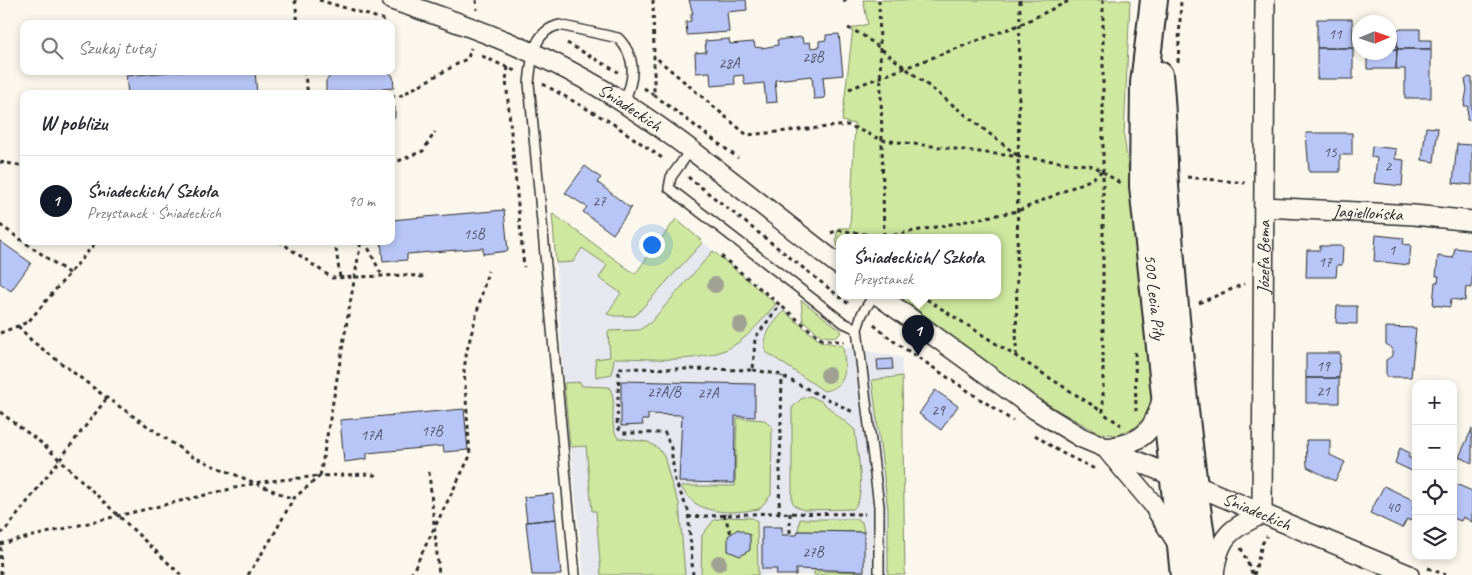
<!DOCTYPE html>
<html lang="pl">
<meta charset="utf-8">
<style>
body{margin:0;font-family:Caveat,sans-serif;background:#f7f7f7;color:#2b2b33}
.controls{position:absolute;right:15px;bottom:15px;display:grid;overflow:hidden;border-radius:10px;box-shadow:0 2px 8px #0003}
.controls button{width:45px;height:45px;display:grid;place-items:center;padding:0;border:0;border-bottom:1px solid #e1e1e2;background:#fff;color:#2b2b33;font:25px sans-serif}
.compass{position:absolute;left:1352px;top:15px;width:45px;height:45px;border-radius:50%;background:#fff;box-shadow:0 2px 8px #0003;rotate:88deg}
.you{position:absolute;left:651px;top:244px;width:18px;height:18px;margin:-12px;border:4px solid #fff;border-radius:50%;background:#1a73e8;box-shadow:0 0 0 8px #1a73e833}
.badge{display:grid;place-items:center;width:32px;height:32px;border-radius:50%;background:#111827;color:#fff;font-size:16px;font-weight:700}
.pin{position:absolute;translate:-50% -41px;filter:drop-shadow(0 1px 2px #0008)}
.pin::after{content:'';position:absolute;top:26px;width:18px;height:15px;background:inherit;clip-path:polygon(0 0,100% 0,50% 100%)}
.popup{position:absolute;left:836px;top:234px;width:165px;height:65px;box-sizing:border-box;display:grid;place-content:center;border-radius:10px;background:#fff;filter:drop-shadow(0 1px 4px #0005);font-size:16px;white-space:nowrap;color:#7c7c81}
.popup b{font-size:19px;color:#2b2b33}
.popup::after{content:'';position:absolute;left:50%;top:100%;margin-left:-10px;border:10px solid transparent;border-top-color:#fff}
.list{margin:0;padding:0;list-style:none}
h2{display:flex;justify-content:space-between;align-items:center;height:65px;margin:0;padding:0 20px;font-size:21px}
h2 small{font-size:16px;font-weight:400;color:#7c7c81}
.list li{display:grid;grid-template-columns:32px 1fr auto;gap:15px;align-items:center;box-sizing:border-box;height:90px;padding:0 20px;border-top:1px solid #e1e1e2}
.list b{display:block;font-size:19px;white-space:nowrap}
.list p{margin:0;font-size:16px;white-space:nowrap;color:#7c7c81}
.list em{font-size:16px;font-style:normal;color:#7c7c81}
.icon{flex:none;width:28px;height:28px;fill:none;stroke:currentColor;stroke-width:2;stroke-linecap:round;stroke-linejoin:round}
.map{position:relative;flex:none;width:1472px;height:575px;overflow:hidden}
.search{position:absolute;background:#fff;box-shadow:0 2px 8px #0003;left:20px;top:20px;width:375px;height:55px;display:flex;align-items:center;gap:12px;box-sizing:border-box;padding:0 18px;border-radius:10px;color:#7c7c81;font-size:19px}
.panel{position:absolute;background:#fff;box-shadow:0 2px 8px #0003;left:20px;top:90px;width:375px;height:155px;border-radius:10px}
.map>svg:first-child{display:block}
.built{fill:#e7e8ef}
.green{fill:#cee89f;stroke:#7c8a65}
.building{fill:#b8c6f7;stroke:#2b2b2b}
.lines{fill:none;stroke-linecap:round;stroke-linejoin:round}
.lane-casing{stroke:#2b2b2b;stroke-width:12}
.street-casing{stroke:#2b2b2b;stroke-width:22}
.secondary-casing{stroke:#2b2b2b;stroke-width:30}
.path{stroke:#2b2b2b;stroke-width:3;stroke-dasharray:4 4;stroke-linecap:butt}
.lane{stroke:#fbf7ec;stroke-width:9}
.street{stroke:#fbf7ec;stroke-width:19}
.secondary{stroke:#fbf7ec;stroke-width:26}
.tree{fill:#9fa192}
.labels{text-anchor:middle;stroke-width:4;stroke-linejoin:round;paint-order:stroke}
.number-label{font-size:15px;fill:#4e525e}
.street-label{font-size:18px;fill:#2b2b2b;stroke:#fbf7ec}
</style>
<div class="map">
<svg width="1472" height="575" viewBox="0 0 1472 575">
<rect width="100%" height="100%" fill="#fbf7ec"/>
<filter id="ink" filterUnits="userSpaceOnUse"><feTurbulence type="fractalNoise" baseFrequency=".02" numOctaves="2"/><feDisplacementMap in="SourceGraphic" scale="10" xChannelSelector="R" yChannelSelector="G"/><feConvolveMatrix kernelMatrix="1 2 1 2 8 2 1 2 1" color-interpolation-filters="sRGB"/></filter>
<g filter="url(#ink)">
<path class="built" d="M552,213L635,274L676,219L820,341L902,358L905,575H584L564,383Z"/>
<path class="green" d="M863,0H1130L1124,135L1156,385L1149,415L1139,426L1116,435L1099,433L1059,411L989,365L898,295H997V237H839V249L838,248L836,239L838,228H850L855,124L842,121L853,28L868,24Z
M552,213L635,274L676,219L703,242L635,316H615L607,314L621,293L599,278L607,265L582,248L573,262L556,263Z
M713,251L776,304C762,320 745,342 725,350C691,364 650,358 614,358L612,374L596,377L595,359L610,357L608,331L639,330L650,323Z
M801,300L842,331L837,337L822,336L803,321Z
M784,311L820,341L843,346C845,366 850,387 824,391L766,352C761,335 774,323 784,311Z
M902,376L905,575H888V509L872,380Z
M580,382L582,386L609,387C619,402 607,423 618,438L648,442L658,448L664,456L672,486L679,503L685,575H601L596,511H592L586,446L570,447L564,383Z
M810,396L821,401L855,430C856,448 868,498 853,509L804,510L795,506L792,501V408L801,399Z
M737,418L765,420L772,428L771,495L759,509C730,514 695,516 681,486H735Z
M728,517L752,518L757,521L758,575H701L702,535L714,520Z
M800,519H857L862,522L864,532L798,531Z
M814,571L864,572L863,575H814Z"/>
<path class="building" d="M689,0H746L747,10L727,12L729,32L687,35L686,22L691,21V14H693Z
M1317,19H1352L1353,48H1317Z
M1390,29H1397V49H1390Z
M1397,29H1420V40H1431V49H1397Z
M839,34L843,75L823,77L825,98L814,99L812,76L775,80L777,102L766,103L764,83L745,85L743,75L734,76L735,84L711,86L710,72L696,73L695,53L706,52L705,41L729,39L730,44L754,42L755,47L762,48L778,45L777,40L802,37L803,43L810,42L811,48L819,47V41L826,40V35Z
M1317,48H1353V79H1317Z
M1390,49H1397L1396,69H1367V52H1390Z
M1397,49H1431V98H1405V69H1396Z
M180,71H255L257,94H128L126,76Z
M334,71H387L393,76L394,88L326,93V81Z
M1469,77L1472,78V121L1467,120L1468,106H1464L1467,89L1465,80Z
M395,107V117L391,122V108Z
M1426,127L1438,128L1434,162L1422,160Z
M1306,133H1352V155H1340V172H1309Z
M1457,144L1472,145V185L1453,183Z
M1372,146L1396,149L1395,159L1404,160L1402,186L1374,183L1377,158L1371,157Z
M585,166L601,178L597,182L630,208L632,207L613,234L583,212L587,207L565,193Z
M504,210L508,251L483,254V248L407,254V260L383,262L381,241H391V220Z
M1376,235L1404,238L1403,244L1411,245L1409,265L1374,261Z
M0,241L31,263L11,291L0,283Z
M1320,246H1343L1342,265H1337L1336,277H1306L1307,250H1320Z
M1455,248L1472,250V288L1466,287L1465,301L1451,299L1450,307L1433,305L1435,282H1438L1439,276H1436L1438,256L1453,258Z
M1337,306H1357V324L1336,323Z
M1386,327L1416,328L1411,377H1386V360L1392,356V348L1386,344Z
M1306,353H1340L1339,378H1306Z
M892,359L893,369L878,370L877,360Z
M1306,378H1339V403H1306Z
M621,381L755,384V417L735,416L734,483L679,482L682,415L648,414V420H642L643,425L621,426Z
M935,390L958,406L941,430L919,414Z
M464,409L468,450L444,452L443,446L367,453V459L344,462L340,420Z
M1472,429V463L1459,457Z
M1306,440H1330V455L1345,462L1335,481L1307,467Z
M1400,448L1410,453L1408,457L1416,461V473L1395,463Z
M1456,484L1472,491V522L1463,517L1461,521L1453,518V490Z
M1384,486L1415,501L1412,509L1416,510L1410,521L1407,519L1402,528L1370,513Z
M553,494L556,519L527,522L524,497Z
M556,519L561,575H532L526,522Z
M762,527H782V535H797L798,531L864,532V571L796,569V575H776L777,569H762Z
M738,529L750,535V550L740,556L728,551V536Z"/>
<g class="lines">
<defs>
<path id="lane" d="M690,151L671,177L669,188L844,323L857,329
M874,295L862,314L857,329L879,506V575
M575,575L529,83C532,59 532,32 559,25L618,38C637,57 635,81 623,102"/>
<g id="street">
<path id="s1" d="M392,0C471,26 551,55 621,101C697,150 767,210 839,265"/>
<path id="s2" d="M1264,207L1414,215L1472,221"/>
<path id="s3" d="M878,295L1036,410L1082,438L1409,575"/>
<path d="M1106,448C1143,443 1154,432 1163,396"/>
<path d="M1108,451L1152,503L1178,544"/>
<path id="s4" d="M1214,575C1218,538 1229,529 1262,514L1265,0"/>
</g>
<g id="secondary">
<path id="s5" d="M1154,0L1144,83L1143,186L1184,575"/>
<path d="M1159,75C1163,112 1163,149 1165,185C1175,315 1186,446 1207,575"/>
</g>
</defs>
<use href="#lane" class="lane-casing"/>
<use href="#street" class="street-casing"/>
<use href="#secondary" class="secondary-casing"/>
<path class="path" d="M295,0L298,24
M319,0L385,20
M476,0L477,10
M653,0L654,56
M879,0L884,237
M1103,0V413L1121,425
M843,2L847,0
M848,28L861,34L880,48L1018,156
M567,43L618,72
M482,56L515,71
M1178,62L1181,0
M508,67L506,80L524,267
M304,71L308,94
M543,84L612,123L665,160
M644,88L654,95V56L747,135L848,125L882,140L1094,166L1120,183
M849,89L1019,25L1071,0
M654,95L738,158
M391,97L400,96L468,58L471,48
M0,162L24,166
M391,164L423,151L435,132
M688,177L850,305
M1187,177L1245,183
M0,225L70,274
M831,233L838,230L884,237L1018,211L1092,179L1103,170
M279,241L332,278L406,275L424,277
M335,241L340,278
M365,241L382,276
M721,256L821,339L844,342
M920,295L1103,412
M1199,303L1244,284
M874,325L892,340L1013,421
M18,326L32,341L107,398L191,456L293,499
M0,333L28,322L97,241
M1135,352L1136,411
M1016,356L1020,0
M753,370L778,374L853,412
M0,412L44,445L181,575
M1035,435L1060,452L1097,470
M429,472L439,575
M779,513L782,376
M790,513V535
M724,514L731,534
M688,517L770,513L865,514
M0,534L8,527L107,398
M0,544L260,482L320,476L361,241
M0,547L1,575
M1241,548L1253,575
M1428,568L1446,575
M248,575L273,536L293,499L320,476L368,474L378,476
M411,575L470,456L464,370L467,350L488,271
M693,575L688,510L675,481L671,448L665,433H623L617,427L619,368L753,370L755,338L780,305
M1254,575L1262,544L1267,536"/>
<use href="#lane" class="lane"/>
<use href="#street" class="street"/>
<use href="#secondary" class="secondary"/>
</g>
<g class="tree">
<circle cx="715" cy="285" r="8"/>
<circle cx="740" cy="325" r="8"/>
<circle cx="828" cy="375" r="8"/>
<circle cx="719" cy="563" r="8"/>
</g>
</g>
<g class="labels">
<g class="number-label">
<text x="1335" y="39">11</text>
<text x="813" y="62">28B</text>
<text x="729" y="68">28A</text>
<text x="1330" y="157">15</text>
<text x="1388" y="171">2</text>
<text x="599" y="206">27</text>
<text x="474" y="239">15B</text>
<text x="1392" y="255">1</text>
<text x="1325" y="267">17</text>
<text x="1323" y="371">19</text>
<text x="1323" y="396">21</text>
<text x="664" y="397">27A/B</text>
<text x="708" y="398">27A</text>
<text x="938" y="415">29</text>
<text x="432" y="436">17B</text>
<text x="371" y="440">17A</text>
<text x="1393" y="512">40</text>
<text x="813" y="557">27B</text>
</g>
<g class="street-label">
<text dy="6" stroke="none"><textPath href="#s1" startOffset="262">Śniadeckich</textPath></text>
<text dy="6" stroke="none"><textPath href="#s2" startOffset="104">Jagiellońska</textPath></text>
<text dy="6" stroke="none"><textPath href="#s4" startOffset="340">Józefa Bema</textPath></text>
<text dy="6" stroke="none"><textPath href="#s5" startOffset="298">500 Lecia Piły</textPath></text>
<text dy="6" stroke="none"><textPath href="#s3" startOffset="439">Śniadeckich</textPath></text>
</g>
</g>
</svg>
<div class="controls">
<button>+</button>
<button>−</button>
<button><svg class="icon" aria-label="locate" viewBox="0 0 24 24"><circle cx="12" cy="12" r="6"/><path d="M12 2v4M12 18v4M2 12h4M18 12h4"/></svg></button>
<button><svg class="icon" aria-label="layers" viewBox="0 0 24 24"><path d="M12 4l9 5-9 5-9-5zM3 14l9 5 9-5"/></svg></button>
</div>
<svg class="compass" viewBox="-18 -18 36 36"><path d="M0-13l5 13h-10z" fill="#e53935"/><path d="M0 13l5-13h-10z" fill="#7c7c81"/></svg>
<div class="you"></div>
<div class="pin badge" style="left:918px;top:356px">1</div>
<div class="popup"><b>Śniadeckich/ Szkoła</b>Przystanek</div>
<div class="search"><svg class="icon" aria-label="search" viewBox="0 0 24 24"><circle cx="10" cy="10" r="6"/><path d="M15 15l6 6"/></svg>Szukaj tutaj</div>
<section class="panel">
<h2>W pobliżu<small></small></h2>
<ul class="list">
<li><span class="badge">1</span><div><b>Śniadeckich/ Szkoła</b><p>Przystanek · Śniadeckich</p></div><em>90 m</em></li>
</ul>
</section>
</div>
